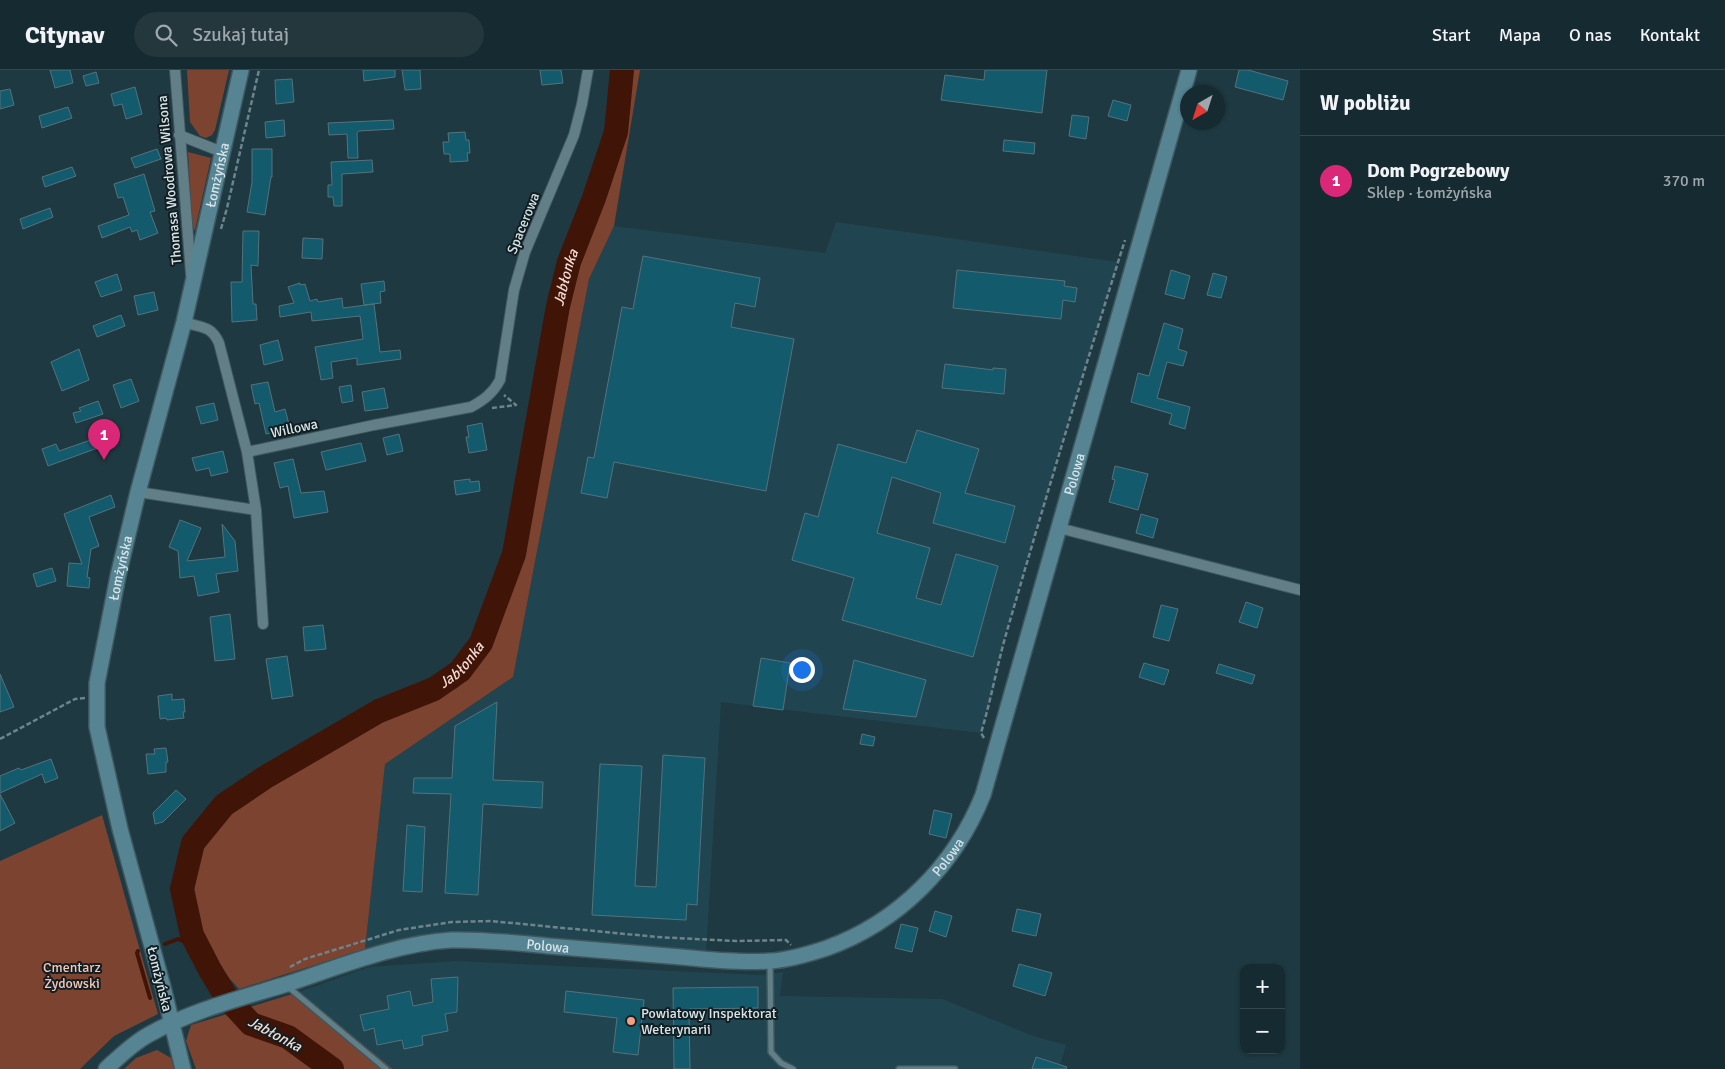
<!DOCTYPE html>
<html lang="pl">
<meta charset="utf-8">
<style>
body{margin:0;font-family:Signika,sans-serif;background:#23373d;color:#f1f3f6}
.controls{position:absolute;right:15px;bottom:15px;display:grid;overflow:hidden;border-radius:10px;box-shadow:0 1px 4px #0004}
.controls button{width:45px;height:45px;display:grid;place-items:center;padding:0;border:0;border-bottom:1px solid #35474d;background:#162b31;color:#f1f3f6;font:25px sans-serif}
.compass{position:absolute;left:1180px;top:15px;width:45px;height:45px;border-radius:50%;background:#162b31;box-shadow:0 1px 4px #0004;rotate:219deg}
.you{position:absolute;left:801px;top:599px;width:18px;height:18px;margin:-12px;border:4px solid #fff;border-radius:50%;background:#1a73e8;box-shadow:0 0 0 8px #1a73e833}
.badge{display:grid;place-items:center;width:32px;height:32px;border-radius:50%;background:#db2777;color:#fff;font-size:16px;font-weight:700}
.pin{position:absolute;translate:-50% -41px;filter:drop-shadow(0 1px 2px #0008)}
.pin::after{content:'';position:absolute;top:26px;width:18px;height:15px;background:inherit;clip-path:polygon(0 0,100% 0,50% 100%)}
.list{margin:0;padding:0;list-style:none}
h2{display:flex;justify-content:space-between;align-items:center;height:65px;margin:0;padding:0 20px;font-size:21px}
h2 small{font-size:16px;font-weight:400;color:#9ea7ab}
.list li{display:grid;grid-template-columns:32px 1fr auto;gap:15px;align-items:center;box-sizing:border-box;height:90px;padding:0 20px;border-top:1px solid #35474d}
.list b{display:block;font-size:19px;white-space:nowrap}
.list p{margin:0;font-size:16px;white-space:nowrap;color:#9ea7ab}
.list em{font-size:16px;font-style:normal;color:#9ea7ab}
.icon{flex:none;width:28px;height:28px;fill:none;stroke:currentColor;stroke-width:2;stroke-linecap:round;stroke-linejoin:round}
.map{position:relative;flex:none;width:1300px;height:999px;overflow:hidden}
header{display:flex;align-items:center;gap:30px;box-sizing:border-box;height:70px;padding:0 25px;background:#162b31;border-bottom:1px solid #35474d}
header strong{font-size:24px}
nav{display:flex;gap:28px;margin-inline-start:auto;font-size:18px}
.search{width:350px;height:45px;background:#23373d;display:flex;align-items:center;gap:12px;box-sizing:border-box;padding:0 18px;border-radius:28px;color:#9ea7ab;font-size:19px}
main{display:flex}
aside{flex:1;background:#162b31}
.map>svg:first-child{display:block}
.built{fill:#214550}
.green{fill:#7c4331}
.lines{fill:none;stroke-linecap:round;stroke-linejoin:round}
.stream{stroke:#401507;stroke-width:4}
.river{stroke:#401507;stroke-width:24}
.building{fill:#135a6c;stroke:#55727b}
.lane-casing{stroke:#3f575e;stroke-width:8}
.street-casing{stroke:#3f575e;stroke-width:12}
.secondary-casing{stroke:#3f575e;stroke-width:18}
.path{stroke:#6e848b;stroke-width:2.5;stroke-dasharray:5 2.5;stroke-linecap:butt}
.lane{stroke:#627f88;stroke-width:5}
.street{stroke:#627f88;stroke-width:10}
.secondary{stroke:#568492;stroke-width:15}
.poi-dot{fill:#f39f84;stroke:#121e22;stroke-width:2}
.labels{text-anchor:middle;stroke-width:4;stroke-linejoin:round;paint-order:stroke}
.street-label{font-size:14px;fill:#d6e5ea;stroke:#121e22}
.park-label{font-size:14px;fill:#f7c7b7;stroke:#121e22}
.poi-label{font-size:14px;fill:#d6e5ea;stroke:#121e22;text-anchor:start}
.water-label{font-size:15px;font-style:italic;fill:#f4dbd3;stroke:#121e22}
</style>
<header>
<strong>Citynav</strong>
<div class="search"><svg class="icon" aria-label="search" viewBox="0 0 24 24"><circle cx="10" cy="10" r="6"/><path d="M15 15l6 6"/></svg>Szukaj tutaj</div>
<nav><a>Start</a><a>Mapa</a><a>O nas</a><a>Kontakt</a></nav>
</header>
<main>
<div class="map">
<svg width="1300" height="999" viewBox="0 0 1300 999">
<rect width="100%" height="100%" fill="#1e3941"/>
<path class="built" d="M836,152L1118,192L1061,375L1006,564L992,627L981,663L721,632L706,883L449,865L398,871L365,879L385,694L513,607L589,209L614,156L825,183Z
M456,891L760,905L783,902L780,926L942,929L1036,967L1066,975L1059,999H393L299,922L369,897Z"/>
<path class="green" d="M187,0H229L215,60L212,65L206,68L200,66L190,52Z
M630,0H640L614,156L589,209L513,607L385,694L365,879L239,919L208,885L192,836L200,778L221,751L256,722L389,648L457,618L483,589L511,520L570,209L580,178L605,126L622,66Z
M188,82L211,88L195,160H194L192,152Z
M102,745L158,944L114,966L80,999H0V791Z
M299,922L393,999H196L186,971L191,955Z
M157,980L171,988L174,999H124L136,988Z"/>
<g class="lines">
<path class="stream" d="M165,874L178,869L189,873L194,870
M138,881L137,883L150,928"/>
<path class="river" id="s1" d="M332,999L288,967L251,954L227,928L210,900L192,865L182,819L193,773L224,735L264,708L379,641L434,619L460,601L481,573L514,484L558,236L569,192L594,128L616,62L622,0"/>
</g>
<path class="building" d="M50,0H70L73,13L55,18Z
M363,0H395V7L364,11Z
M402,0H420L421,19L405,20Z
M540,0H561L563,13L542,15Z
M985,0H1047L1042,43L941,30L945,5L984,10Z
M1239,0H1248L1288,11L1283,30L1235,17Z
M96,2L99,13L86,16L83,6Z
M292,9L294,32L276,34L275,10Z
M135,17L142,44L126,49L122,34L114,36L111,24Z
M10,19L14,35L0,39V21Z
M1113,30L1131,35L1127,51L1108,46Z
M68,37L72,48L42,58L39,46Z
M1072,45L1089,47L1086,69L1069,66Z
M284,50L285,66L266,68L265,52Z
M393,50L394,59L359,61L357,63L358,88H348L347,64L329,65L328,53Z
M465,62L466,70H469L470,83H467L468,91L450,92V84H444L443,72H449L448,63Z
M1004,70L1035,73L1034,84L1003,81Z
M157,79L161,89L135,98L131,88Z
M252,79H272V107H271L265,145L247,142L252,112Z
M372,90L373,102L342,104V136H334L333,127H328V115H332L331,92Z
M72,97L76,106L45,117L42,107Z
M144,104L155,141L150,142L158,163L140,170L137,160L132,162L130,157L102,168L98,156L129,145L123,127L118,128L114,114Z
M50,138L53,147L23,159L20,149Z
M243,161H259L258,196L251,195L253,234H256L257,250L232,252L231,212H242Z
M303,168L323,169L322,189L302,188Z
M643,186L760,208L755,237L735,233L731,257L794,269L766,421L614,392L607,428L581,423L588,387L594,388L622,237L633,239Z
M957,200L1065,211L1064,216L1077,218L1075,232L1063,230L1061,249L953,238Z
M1171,200L1190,206L1184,229L1165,224Z
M1213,203L1227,207L1221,228L1207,225Z
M117,204L122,220L101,227L95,212Z
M384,211L385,221L380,222L381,233L364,235L361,214Z
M300,213V215L305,214L310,231L317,229L318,232L342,228L343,238L374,234L380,282L400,280L401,289L357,295V288L331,292L333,308L321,310L315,277L363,269L360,246L312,251L311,242L280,247L279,236L294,233L288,217Z
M154,222L158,240L138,245L134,226Z
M121,245L125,256L97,267L93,256Z
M1164,253L1183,259L1178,279L1187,282L1183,296L1167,292L1157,328L1190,337L1185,359L1169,354L1172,344L1131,332L1138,303L1149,306Z
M278,270L283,290L264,295L260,275Z
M79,279L89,310L62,321L51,292Z
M945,294L993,300V298L1006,299L1004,324L942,318Z
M131,309L139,331L121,338L113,315Z
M268,312L275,342L285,339L290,358L266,364L259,333L255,334L251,315Z
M351,315L353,331L342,333L339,317Z
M384,318L388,338L365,341L362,322Z
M98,331L103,344L76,353L73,343L81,341L79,338Z
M214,333L218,350L201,354L196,337Z
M482,353L487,380L469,383L466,367H469L467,356Z
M917,360L979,379L965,423L1015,436L1005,473L933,453L941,423L892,407L877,463L930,478L916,528L941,535L956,484L998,496L973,587L842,550L854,508L792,490L805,443L818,447L838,374L906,393Z
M399,364L403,381L387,385L383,368Z
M102,366L106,375L48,396L42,379L56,374L59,381Z
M361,373L366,391L326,400L321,382Z
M223,381L228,402L211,406L209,398L196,401L192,388Z
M293,389L301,423L324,421L328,442L294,448L288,416L280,418L274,393Z
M1115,396L1148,404L1138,440L1109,432L1115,410L1112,409Z
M470,409V412L479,411L480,421L456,425L454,411Z
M111,425L115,437L89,447L99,476L91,479L87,507L90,508L89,518L67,516L69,493L82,494L64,444Z
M1141,444L1158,449L1153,468L1136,463Z
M180,450L201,458L187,491L225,487L222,454L235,471L238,501L216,504L219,522L198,526L194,506L180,508L178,481L169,477Z
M52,498L56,511L37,517L33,504Z
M1246,532L1263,538L1257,558L1239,552Z
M1161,535L1178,539L1169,571L1153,567Z
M230,544L235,589L215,591L210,547Z
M323,555L326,579L305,581L303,557Z
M287,586L293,626L272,629L266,589Z
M761,588L790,593L783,640L753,636Z
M854,590L926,610L916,647L843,639Z
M1144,593L1169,600L1164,615L1139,607Z
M1219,594L1255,605L1252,614L1216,603Z
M0,604L14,637L0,642Z
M172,624V630L184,629L185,642H183L184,648L167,650L166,648L160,649L158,626Z
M497,632L493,710L543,712L542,738L483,734L478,825L445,823L451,724L413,723L414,708H452L455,656Z
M862,664L875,667L873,676L860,674Z
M166,678L168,692H166V702L148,704L146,684H155L154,679Z
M663,685L705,688L697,835L687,834L686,850L592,845L600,694L642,696L635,816L656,817Z
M51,689L58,708L45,713L42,704L0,723V706L19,698L21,700Z
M176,720L186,729L163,752L155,754L153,743Z
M0,724L15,753L0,761Z
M934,740L952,744L946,768L929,764Z
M407,755L425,757L422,822L403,821Z
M1017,839L1041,844L1036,866L1012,861Z
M935,841L952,846L946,867L929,861Z
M901,854L918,858L912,882L895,878Z
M1019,894L1052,903L1045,926L1013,916Z
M458,907L457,942L445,944L448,961L422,966L423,975L404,979L402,970L377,975L374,958L364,961L360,945L389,939L387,926L410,921L413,936L433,932L431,909Z
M758,917V938L689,939L690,999H674L673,918Z
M566,921L644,930L638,985L613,982L617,948L564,942Z
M1036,987L1067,997L1066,999H1032Z"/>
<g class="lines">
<defs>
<path id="lane" d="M770,892L771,982L781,993L793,999
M287,916L386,999
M899,999H955"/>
<path id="street" d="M175,0L191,204
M179,65L222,82
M184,252C201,258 211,255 219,273L247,382L256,440L263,554
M247,382L374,355L471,337C484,330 493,323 500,310L514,220L525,182L574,65L582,34L588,0
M138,422L256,440
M1059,458L1300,520"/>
<g id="secondary">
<path id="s2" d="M106,999C119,987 132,974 148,965C192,940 242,928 290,913C341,896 398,873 451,870C484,869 517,873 549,876C593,880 637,883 681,887C710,890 741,893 770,891C789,890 809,884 827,878C899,852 955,795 983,725L1189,0"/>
<path id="s3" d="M183,999L163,917L120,759L97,657V613L118,506L138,422L184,252L241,0"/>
</g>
</defs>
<use href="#lane" class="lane-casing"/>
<use href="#street" class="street-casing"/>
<use href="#secondary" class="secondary-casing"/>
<path class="path" d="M221,159L227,138L259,0
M492,338L516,335L504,325
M984,668L981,663C991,630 997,595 1007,561C1045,430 1084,300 1125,170
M0,669L75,629L85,628
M290,897L305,889L399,860L452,852L491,851L657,867L736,871L786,870L791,875"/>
<use href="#lane" class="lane"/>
<use href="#street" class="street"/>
<use href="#secondary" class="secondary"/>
</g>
<circle class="poi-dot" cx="631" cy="951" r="5"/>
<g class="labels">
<g class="street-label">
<text dy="5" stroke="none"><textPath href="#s3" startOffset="919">Łomżyńska</textPath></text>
<text transform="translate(169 110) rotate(-95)" y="5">Thomasa Woodrowa Wilsona</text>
<text transform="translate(523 153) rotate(-68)" y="5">Spacerowa</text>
<text transform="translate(294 358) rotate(-12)" y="5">Willowa</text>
<text dy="5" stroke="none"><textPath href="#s2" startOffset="1310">Polowa</textPath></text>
<text dy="5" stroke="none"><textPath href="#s3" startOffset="514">Łomżyńska</textPath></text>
<text dy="5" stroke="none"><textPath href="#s2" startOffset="905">Polowa</textPath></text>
<text dy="5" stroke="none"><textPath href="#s2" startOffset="470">Polowa</textPath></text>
<text transform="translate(160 909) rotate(76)" y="5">Łomżyńska</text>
</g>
<g class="park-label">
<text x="72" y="902">Cmentarz<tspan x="72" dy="16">Żydowski</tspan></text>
</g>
<g class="poi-label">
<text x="641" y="948">Powiatowy Inspektorat<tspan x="641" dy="16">Weterynarii</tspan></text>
</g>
<g class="water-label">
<text dy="5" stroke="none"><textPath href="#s1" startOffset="1028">Jabłonka</textPath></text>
<text dy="5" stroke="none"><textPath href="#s1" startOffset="622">Jabłonka</textPath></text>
<text transform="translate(275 964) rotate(28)" y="5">Jabłonka</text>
</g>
</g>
</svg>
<div class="controls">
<button>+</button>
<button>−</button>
</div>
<svg class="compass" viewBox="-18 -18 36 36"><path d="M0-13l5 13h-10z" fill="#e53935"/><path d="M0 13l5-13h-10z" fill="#9ea7ab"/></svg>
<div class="you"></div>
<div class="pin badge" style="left:104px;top:390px">1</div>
</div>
<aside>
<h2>W pobliżu<small></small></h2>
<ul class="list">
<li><span class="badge">1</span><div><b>Dom Pogrzebowy</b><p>Sklep · Łomżyńska</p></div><em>370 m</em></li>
</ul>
</aside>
</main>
